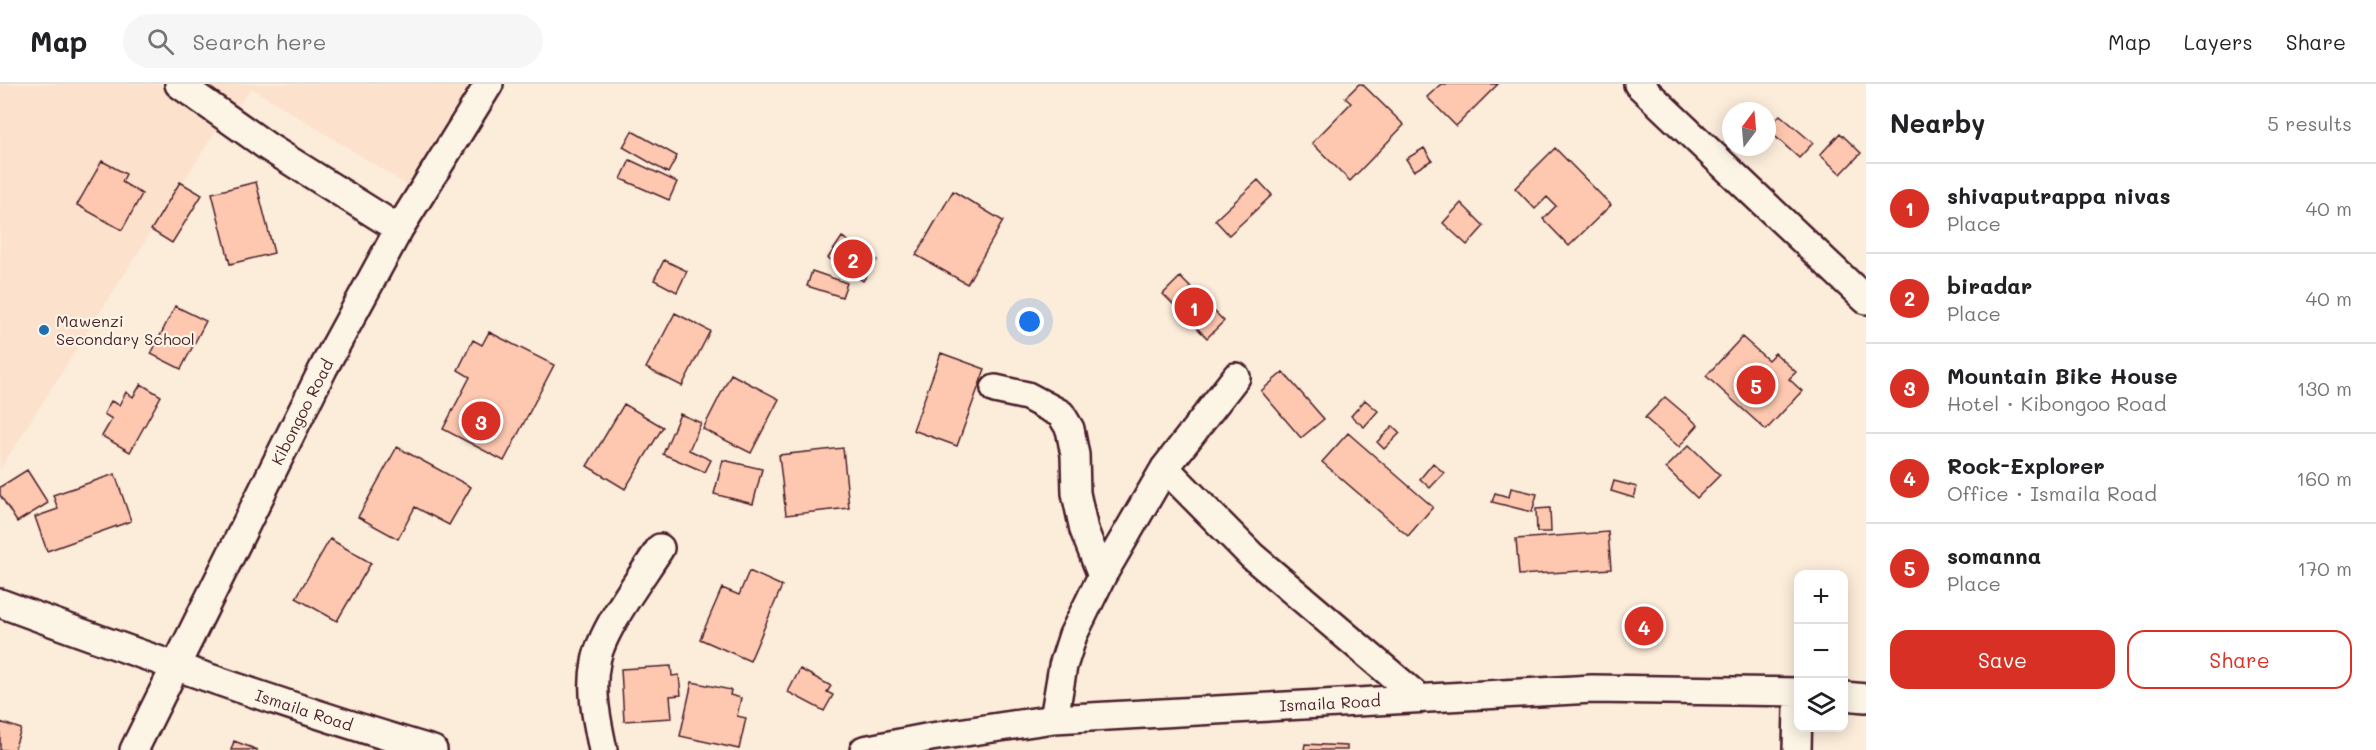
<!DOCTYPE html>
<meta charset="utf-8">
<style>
body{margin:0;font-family:Mali,sans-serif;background:#f6f6f6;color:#202124}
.controls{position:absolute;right:18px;bottom:18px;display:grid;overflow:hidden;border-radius:12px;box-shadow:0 3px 15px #0003}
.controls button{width:54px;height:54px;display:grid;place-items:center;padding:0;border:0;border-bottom:2px solid #e0e0e0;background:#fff;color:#202124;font:30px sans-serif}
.compass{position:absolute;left:1722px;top:18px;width:54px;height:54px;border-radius:50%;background:#fff;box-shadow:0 3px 15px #0003;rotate:16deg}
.you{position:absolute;left:1030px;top:238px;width:21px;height:21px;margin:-15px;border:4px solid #fff;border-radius:50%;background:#1a73e8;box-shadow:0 0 0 9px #1a73e833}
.badge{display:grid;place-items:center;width:39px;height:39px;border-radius:50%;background:#d93025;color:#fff;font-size:20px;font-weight:700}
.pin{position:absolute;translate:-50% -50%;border:3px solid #fff;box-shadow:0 2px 6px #0006}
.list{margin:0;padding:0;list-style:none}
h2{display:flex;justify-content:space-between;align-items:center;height:78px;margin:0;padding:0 24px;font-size:26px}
h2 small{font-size:20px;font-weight:400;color:#757577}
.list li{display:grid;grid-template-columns:39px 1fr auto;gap:18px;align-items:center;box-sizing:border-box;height:90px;padding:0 24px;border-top:2px solid #e0e0e0}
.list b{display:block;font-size:22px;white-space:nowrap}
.list p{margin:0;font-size:20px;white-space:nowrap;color:#757577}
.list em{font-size:20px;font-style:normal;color:#757577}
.actions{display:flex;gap:12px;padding:18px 24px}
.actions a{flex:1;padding:14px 0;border:2px solid #d93025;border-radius:18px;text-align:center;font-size:21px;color:#d93025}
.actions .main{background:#d93025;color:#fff}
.icon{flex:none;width:33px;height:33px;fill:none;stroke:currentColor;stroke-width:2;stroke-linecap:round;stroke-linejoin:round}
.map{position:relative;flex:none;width:1866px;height:666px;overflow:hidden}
header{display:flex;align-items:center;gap:36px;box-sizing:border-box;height:84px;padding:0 30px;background:#fff;border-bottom:2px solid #e0e0e0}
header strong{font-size:28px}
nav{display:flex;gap:33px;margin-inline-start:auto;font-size:21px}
.search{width:420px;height:54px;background:#f6f6f6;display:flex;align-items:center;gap:15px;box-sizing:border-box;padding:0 21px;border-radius:33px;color:#757577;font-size:22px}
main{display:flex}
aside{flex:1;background:#fff}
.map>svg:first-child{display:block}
.built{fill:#fce1cd}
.building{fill:#fdc8af;stroke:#4a1f2b;stroke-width:1.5}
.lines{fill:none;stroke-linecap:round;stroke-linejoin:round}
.street-casing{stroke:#4a1f2b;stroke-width:32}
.street{stroke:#fcf5e5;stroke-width:27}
.poi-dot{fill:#1f6fb2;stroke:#fcf5e5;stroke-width:2}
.labels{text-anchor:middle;stroke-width:4.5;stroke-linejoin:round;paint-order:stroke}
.poi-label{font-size:16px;fill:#4a1f2b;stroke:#fcf5e5;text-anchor:start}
.street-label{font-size:16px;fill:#4a1f2b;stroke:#fcf5e5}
</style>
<header>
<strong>Map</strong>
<div class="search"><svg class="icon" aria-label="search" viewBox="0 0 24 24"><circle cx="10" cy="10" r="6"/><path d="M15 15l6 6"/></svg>Search here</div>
<nav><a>Map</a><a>Layers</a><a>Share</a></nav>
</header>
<main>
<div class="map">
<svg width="1866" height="666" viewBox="0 0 1866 666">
<rect width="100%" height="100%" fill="#fcecda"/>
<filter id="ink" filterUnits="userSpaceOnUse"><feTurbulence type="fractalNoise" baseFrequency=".0167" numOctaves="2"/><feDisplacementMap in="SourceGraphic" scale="12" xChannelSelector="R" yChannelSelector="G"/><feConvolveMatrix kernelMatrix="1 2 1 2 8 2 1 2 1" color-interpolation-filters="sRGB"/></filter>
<g filter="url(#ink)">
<path class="built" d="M0,0H481L417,107L252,4L213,51L0,385Z"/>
<path class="building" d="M1359,0H1362L1404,41L1350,97L1312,59L1351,19L1345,14Z
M1441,0H1498L1456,42L1427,13Z
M1780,31L1813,59L1799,74L1767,45Z
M632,47L677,72L668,89L623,63Z
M1840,49L1861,69L1841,90L1820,71Z
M1424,64L1432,76L1414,87L1406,75Z
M1555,64L1611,121L1569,162L1543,135L1556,122L1547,113L1535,125L1515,104Z
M630,76L677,98L669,116L621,95Z
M102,77L126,90L122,98L142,110L122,146L77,121Z
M1258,96L1272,111L1229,151L1215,136Z
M180,98L202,111L172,159L151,146Z
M256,98L274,169L230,180L212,109Z
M953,107L1003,137L967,200L916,171Z
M1461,119L1484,142L1467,161L1443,139Z
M842,153L877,176L863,197L828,174Z
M664,176L687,187L677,208L654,196Z
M812,187L847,199L842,213L807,202Z
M1180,193L1224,237L1207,254L1163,210Z
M175,222L206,237L181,285L151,270Z
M675,229L710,247L682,302L646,284Z
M489,248L554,281L504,377L443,345L470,293L458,286L473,256L482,261Z
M1742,253L1768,276L1775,269L1796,288L1789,295L1802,307L1766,346L1706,292Z
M941,269L985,285L957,362L913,346Z
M1283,288L1324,335L1301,354L1261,307Z
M731,290L779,315L751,369L703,345Z
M141,300L161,312L130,368L102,352L112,335L104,330L111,317L119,321L126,308L133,313Z
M1665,313L1698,341L1679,363L1645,334Z
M1365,316L1378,327L1364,343L1351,332Z
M624,320L663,343L625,405L587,382Z
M680,330L701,339L689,366L711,376L705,388L663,370Z
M1393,342L1400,349L1384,365L1377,358Z
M1348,349L1433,423L1408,452L1322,378Z
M1689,361L1720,391L1697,414L1666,384Z
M397,363L471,403L449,441L415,423L398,455L358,433Z
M843,364L849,424L786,431L779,371Z
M723,376L762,385L753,420L714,410Z
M1433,379L1444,389L1430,404L1420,395Z
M27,386L48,419L17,438L0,411V403Z
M115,390L131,437L47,467L35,433L58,425L53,411Z
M1614,397L1637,403L1634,414L1611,407Z
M1511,404L1537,410L1532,428L1492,418L1495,409L1509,413Z
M1550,424L1551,448H1537L1536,425Z
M1608,448L1611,485L1519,491L1516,455Z
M330,455L371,479L337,537L296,514Z
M749,487L782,502L750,577L700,555L722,504L739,511Z
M671,582L672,592L679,591L681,611L670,612L672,634L624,637L621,585Z
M800,585L831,602L827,608L833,611L824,627L788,608Z
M692,598L731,606L730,611L741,614L737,632L746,634L739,665L680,652Z
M0,638L21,645L14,666H0Z
M234,657L258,666H231Z
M1305,660L1347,662V666H1304Z"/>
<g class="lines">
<defs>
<path id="street" d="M179,0L268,63L399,145
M1638,0L1866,216
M995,305L1027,312L1061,330L1070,345L1075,371L1076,409L1084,446L1102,492
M1165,384L1252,472L1419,614
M0,519C143,572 287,623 433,666
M1844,612L1866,614
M1054,635L1063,582L1073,551L1102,492L1165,384L1236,293
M134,666L324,283L399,145L489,0
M603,666C597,637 590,607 596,578C601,546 642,493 660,464
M864,666L931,653L1054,635L1592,605L1798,608
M1797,666L1798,623"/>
</defs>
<use href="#street" class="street-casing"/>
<use href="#street" class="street"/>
</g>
</g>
<circle class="poi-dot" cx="44" cy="246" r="6"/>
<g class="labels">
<g class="poi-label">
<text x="56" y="243">Mawenzi<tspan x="56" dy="18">Secondary School</tspan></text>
</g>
<g class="street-label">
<text transform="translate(302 328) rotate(-63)" y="6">Kibongoo Road</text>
<text transform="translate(1330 619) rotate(-3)" y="6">Ismaila Road</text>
<text transform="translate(304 626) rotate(18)" y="6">Ismaila Road</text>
</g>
</g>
</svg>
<div class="controls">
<button>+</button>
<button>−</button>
<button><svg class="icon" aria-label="layers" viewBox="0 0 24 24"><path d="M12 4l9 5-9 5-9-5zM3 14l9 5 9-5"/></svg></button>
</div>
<svg class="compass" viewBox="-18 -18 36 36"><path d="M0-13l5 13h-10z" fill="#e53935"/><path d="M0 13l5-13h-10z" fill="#757577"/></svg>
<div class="you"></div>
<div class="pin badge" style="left:1194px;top:223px">1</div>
<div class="pin badge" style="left:853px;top:175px">2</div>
<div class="pin badge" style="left:481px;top:337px">3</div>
<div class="pin badge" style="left:1644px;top:542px">4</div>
<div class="pin badge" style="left:1756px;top:301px">5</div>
</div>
<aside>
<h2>Nearby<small>5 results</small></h2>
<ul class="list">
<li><span class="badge">1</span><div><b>shivaputrappa nivas</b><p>Place</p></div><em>40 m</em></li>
<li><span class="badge">2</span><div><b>biradar</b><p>Place</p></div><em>40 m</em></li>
<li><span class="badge">3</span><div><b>Mountain Bike House</b><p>Hotel · Kibongoo Road</p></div><em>130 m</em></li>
<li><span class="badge">4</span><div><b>Rock-Explorer</b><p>Office · Ismaila Road</p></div><em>160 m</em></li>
<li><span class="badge">5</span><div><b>somanna</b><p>Place</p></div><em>170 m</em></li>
</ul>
<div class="actions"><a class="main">Save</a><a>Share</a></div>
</aside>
</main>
